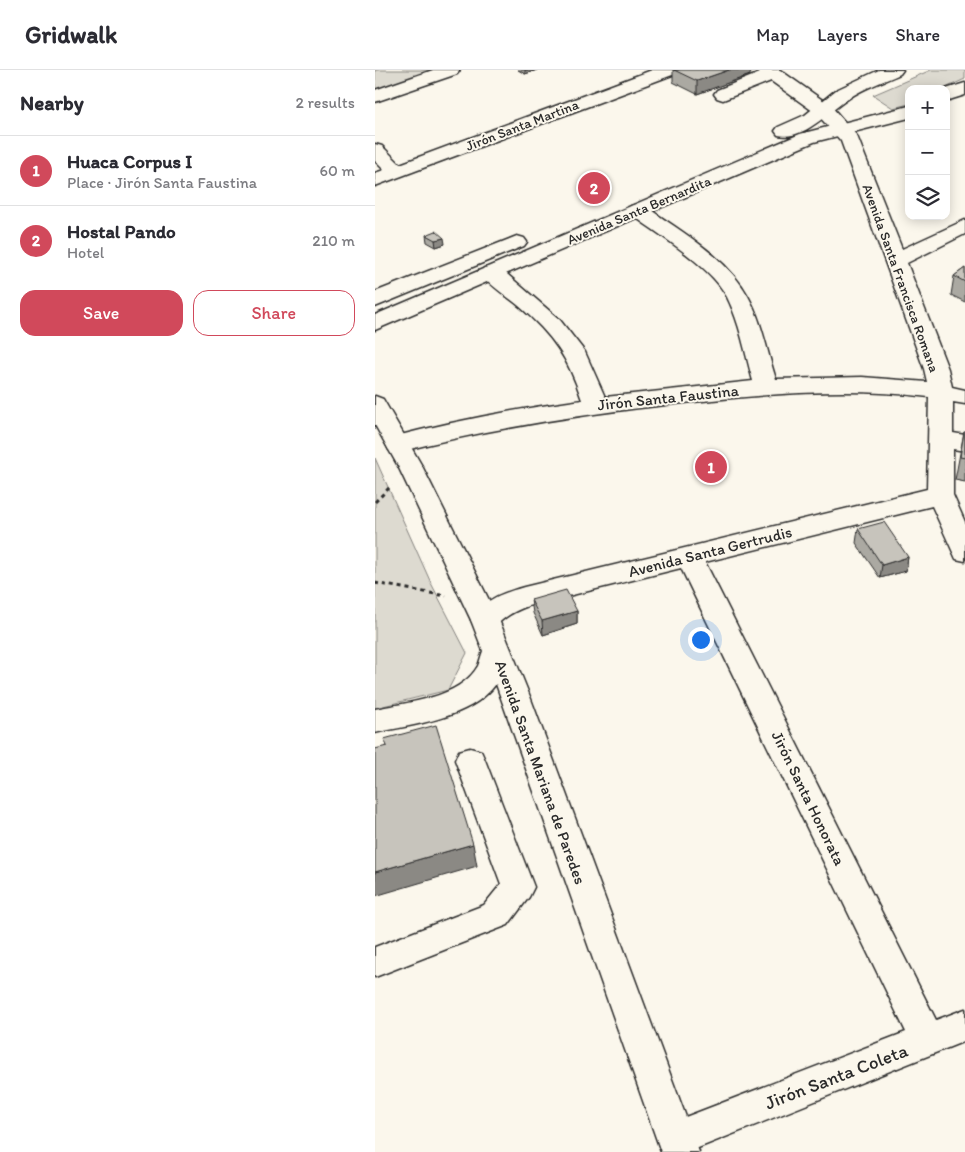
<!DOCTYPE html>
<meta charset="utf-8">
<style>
body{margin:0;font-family:Itim,sans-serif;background:#f2f2f3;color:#2b2b33}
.controls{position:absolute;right:15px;top:15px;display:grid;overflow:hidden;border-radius:10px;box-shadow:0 2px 12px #0003}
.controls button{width:45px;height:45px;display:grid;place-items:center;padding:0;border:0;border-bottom:1px solid #e1e1e2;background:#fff;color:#2b2b33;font:25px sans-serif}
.you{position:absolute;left:325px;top:569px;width:18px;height:18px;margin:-12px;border:4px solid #fff;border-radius:50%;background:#1a73e8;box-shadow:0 0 0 8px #1a73e833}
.badge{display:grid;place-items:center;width:32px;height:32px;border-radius:50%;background:#d1495b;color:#fff;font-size:16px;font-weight:700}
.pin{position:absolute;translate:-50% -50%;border:2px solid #fff;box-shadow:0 1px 5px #0006}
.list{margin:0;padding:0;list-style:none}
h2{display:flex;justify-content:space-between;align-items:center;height:65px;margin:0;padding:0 20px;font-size:21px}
h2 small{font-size:16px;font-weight:400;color:#7c7c81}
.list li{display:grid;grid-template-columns:32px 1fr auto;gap:15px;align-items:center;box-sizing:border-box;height:70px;padding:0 20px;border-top:1px solid #e1e1e2}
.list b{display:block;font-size:19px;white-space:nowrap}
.list p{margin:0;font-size:16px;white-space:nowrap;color:#7c7c81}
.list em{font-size:16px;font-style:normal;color:#7c7c81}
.actions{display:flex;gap:10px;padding:15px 20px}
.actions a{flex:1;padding:11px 0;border:1px solid #d1495b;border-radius:15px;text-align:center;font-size:18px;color:#d1495b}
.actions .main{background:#d1495b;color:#fff}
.icon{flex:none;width:28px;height:28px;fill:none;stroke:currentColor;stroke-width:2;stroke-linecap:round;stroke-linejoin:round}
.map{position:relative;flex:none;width:590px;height:1082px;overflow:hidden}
header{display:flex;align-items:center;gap:30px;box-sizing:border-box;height:70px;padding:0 25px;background:#fff;border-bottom:1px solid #e1e1e2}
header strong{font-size:24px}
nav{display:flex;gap:28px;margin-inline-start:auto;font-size:18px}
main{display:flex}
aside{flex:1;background:#fff}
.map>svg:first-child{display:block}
.green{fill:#dddad0;stroke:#84827e}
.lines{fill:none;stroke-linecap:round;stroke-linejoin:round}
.minor-casing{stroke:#2b2b2b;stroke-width:3}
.major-casing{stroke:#2b2b2b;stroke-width:3}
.path{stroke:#2b2b2b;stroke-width:3;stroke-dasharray:4 4;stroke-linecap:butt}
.minor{fill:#fbf7ec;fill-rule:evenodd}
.major{fill:#fbf7ec;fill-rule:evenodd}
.wall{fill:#aba9a2;stroke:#2b2b2b}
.shaded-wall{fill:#8b8984;stroke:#2b2b2b}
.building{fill:#c7c4bc;stroke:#2b2b2b}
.labels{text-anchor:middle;stroke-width:4;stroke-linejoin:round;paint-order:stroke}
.far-street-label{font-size:14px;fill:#2b2b2b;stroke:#fbf7ec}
.street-label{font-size:16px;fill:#2b2b2b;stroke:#fbf7ec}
.near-street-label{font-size:19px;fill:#2b2b2b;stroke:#fbf7ec}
</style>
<header>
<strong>Gridwalk</strong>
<nav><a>Map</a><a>Layers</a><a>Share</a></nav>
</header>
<main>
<aside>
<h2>Nearby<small>2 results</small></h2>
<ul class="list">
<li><span class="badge">1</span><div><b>Huaca Corpus I</b><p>Place · Jirón Santa Faustina</p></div><em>60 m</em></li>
<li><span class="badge">2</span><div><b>Hostal Pando</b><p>Hotel</p></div><em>210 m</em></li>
</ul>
<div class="actions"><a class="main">Save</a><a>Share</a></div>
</aside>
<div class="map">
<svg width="590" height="1082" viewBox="0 0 590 1082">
<rect width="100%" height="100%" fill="#fbf7ec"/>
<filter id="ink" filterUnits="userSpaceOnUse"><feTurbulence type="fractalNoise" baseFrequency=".02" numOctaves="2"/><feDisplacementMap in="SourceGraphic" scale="10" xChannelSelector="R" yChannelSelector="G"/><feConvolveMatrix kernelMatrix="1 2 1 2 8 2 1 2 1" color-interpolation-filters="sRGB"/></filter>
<g filter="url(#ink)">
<path class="green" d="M0,0H63L0,22Z
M556,0H590V9L568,19H534V34L518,38L498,25Z
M0,388L56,513L92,583L73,620L0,638Z"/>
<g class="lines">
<defs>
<path id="minor" d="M58,0H85L82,4L0,32V20Z
M277,0H303L300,4L0,116V103L9,100L0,91V74L7,76L25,94Z
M383,0H405L456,36L482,66L527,179L590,150V164L532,193L573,299L577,317L590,320V334L578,332V363L590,365V381L578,379V425L590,452V491L581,489L557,436L330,492L561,950L590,939V971L313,1082H288L282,1069L287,1056L531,962L306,498L153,536C145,539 138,542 131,547C120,555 116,562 100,557L96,550C107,530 128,523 149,517L552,419L554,327C472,317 391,324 309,333C213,343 117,358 23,382L14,380L11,374L14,368C78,351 142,339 207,330C193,287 178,266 144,236C132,226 115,216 106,203L109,198L117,197L125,198L185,250L210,282L230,327L378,311C370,283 365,253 352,227C336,196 284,165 256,144L253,140L256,136L263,134L270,136C306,162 351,186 373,226C387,251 392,282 401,309L487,307L552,312L549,299L466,71L442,44L396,11L348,30L342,28L339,24L342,20L385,3Z
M95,678L106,681L110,690L159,817L154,827L133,855L0,907V877L109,835L126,814L80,690L84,681Z"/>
<path id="major" d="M504,0H528L525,4C508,12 488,18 473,29C454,41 429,71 403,65L400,61L403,57L430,45L461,20Z
M590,13V25L571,31V19Z
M534,36V48L439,72L0,260V245L425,64Z
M142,166L149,168L152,172L149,176L0,237V222Z
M0,326L8,329L47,396L124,550L156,629L324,1082H286L121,614C95,649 39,654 0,663V639C33,632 84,629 103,596C105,591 106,586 108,581L96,550L23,396L0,355Z"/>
</defs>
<use href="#minor" class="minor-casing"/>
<use href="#major" class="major-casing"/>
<path class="path" d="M0,432L17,415
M0,513L71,526"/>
<use href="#minor" class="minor"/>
<use href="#major" class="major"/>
</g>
<path class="wall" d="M143,0H162L150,4Z
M298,0L375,5L322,24L298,12Z
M51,165L70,174L61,177L52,172Z
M590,198V232L576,225L579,206Z
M589,362H590V412L580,410Z
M483,459L533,487L531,501L505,508L481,473Z
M156,530L202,541V554L168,565L158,543Z"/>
<path class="shaded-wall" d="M150,0H162L150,4Z
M354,0H376L375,5L322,24V11Z
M69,168L70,174L61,177L60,170Z
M533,487L531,501L505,508L507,495Z
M202,541V554L168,565L167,551Z
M98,774L102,796L0,826V802Z"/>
<path class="building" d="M299,0H354L322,11Z
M61,161L69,168L60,170L51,165Z
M590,198V212L579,206Z
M589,362H590V388L585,387Z
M509,452L533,487L507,495L483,459Z
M191,520L202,541L167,551L156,530Z
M61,655L98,774L0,802V679L12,676L9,669Z"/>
</g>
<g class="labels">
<g class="far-street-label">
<text transform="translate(147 55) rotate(-21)" y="5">Jirón Santa Martina</text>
<text transform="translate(264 140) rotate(-23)" y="5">Avenida Santa Bernardita</text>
<text transform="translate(526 208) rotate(70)" y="5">Avenida Santa Francisca Romana</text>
</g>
<g class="street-label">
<text transform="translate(293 327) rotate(-6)" y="6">Jirón Santa Faustina</text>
<text transform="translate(335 481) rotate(-14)" y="6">Avenida Santa Gertrudis</text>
<text transform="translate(166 702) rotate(70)" y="6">Avenida Santa Mariana de Paredes</text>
<text transform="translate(434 728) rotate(64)" y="6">Jirón Santa Honorata</text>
</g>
<g class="near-street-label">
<text transform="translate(461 1006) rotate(-21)" y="7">Jirón Santa Coleta</text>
</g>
</g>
</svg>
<div class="controls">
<button>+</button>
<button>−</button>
<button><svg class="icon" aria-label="layers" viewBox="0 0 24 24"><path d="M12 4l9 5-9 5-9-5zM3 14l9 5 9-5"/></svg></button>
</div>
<div class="you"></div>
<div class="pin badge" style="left:336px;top:397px">1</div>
<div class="pin badge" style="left:219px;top:118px">2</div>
</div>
</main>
